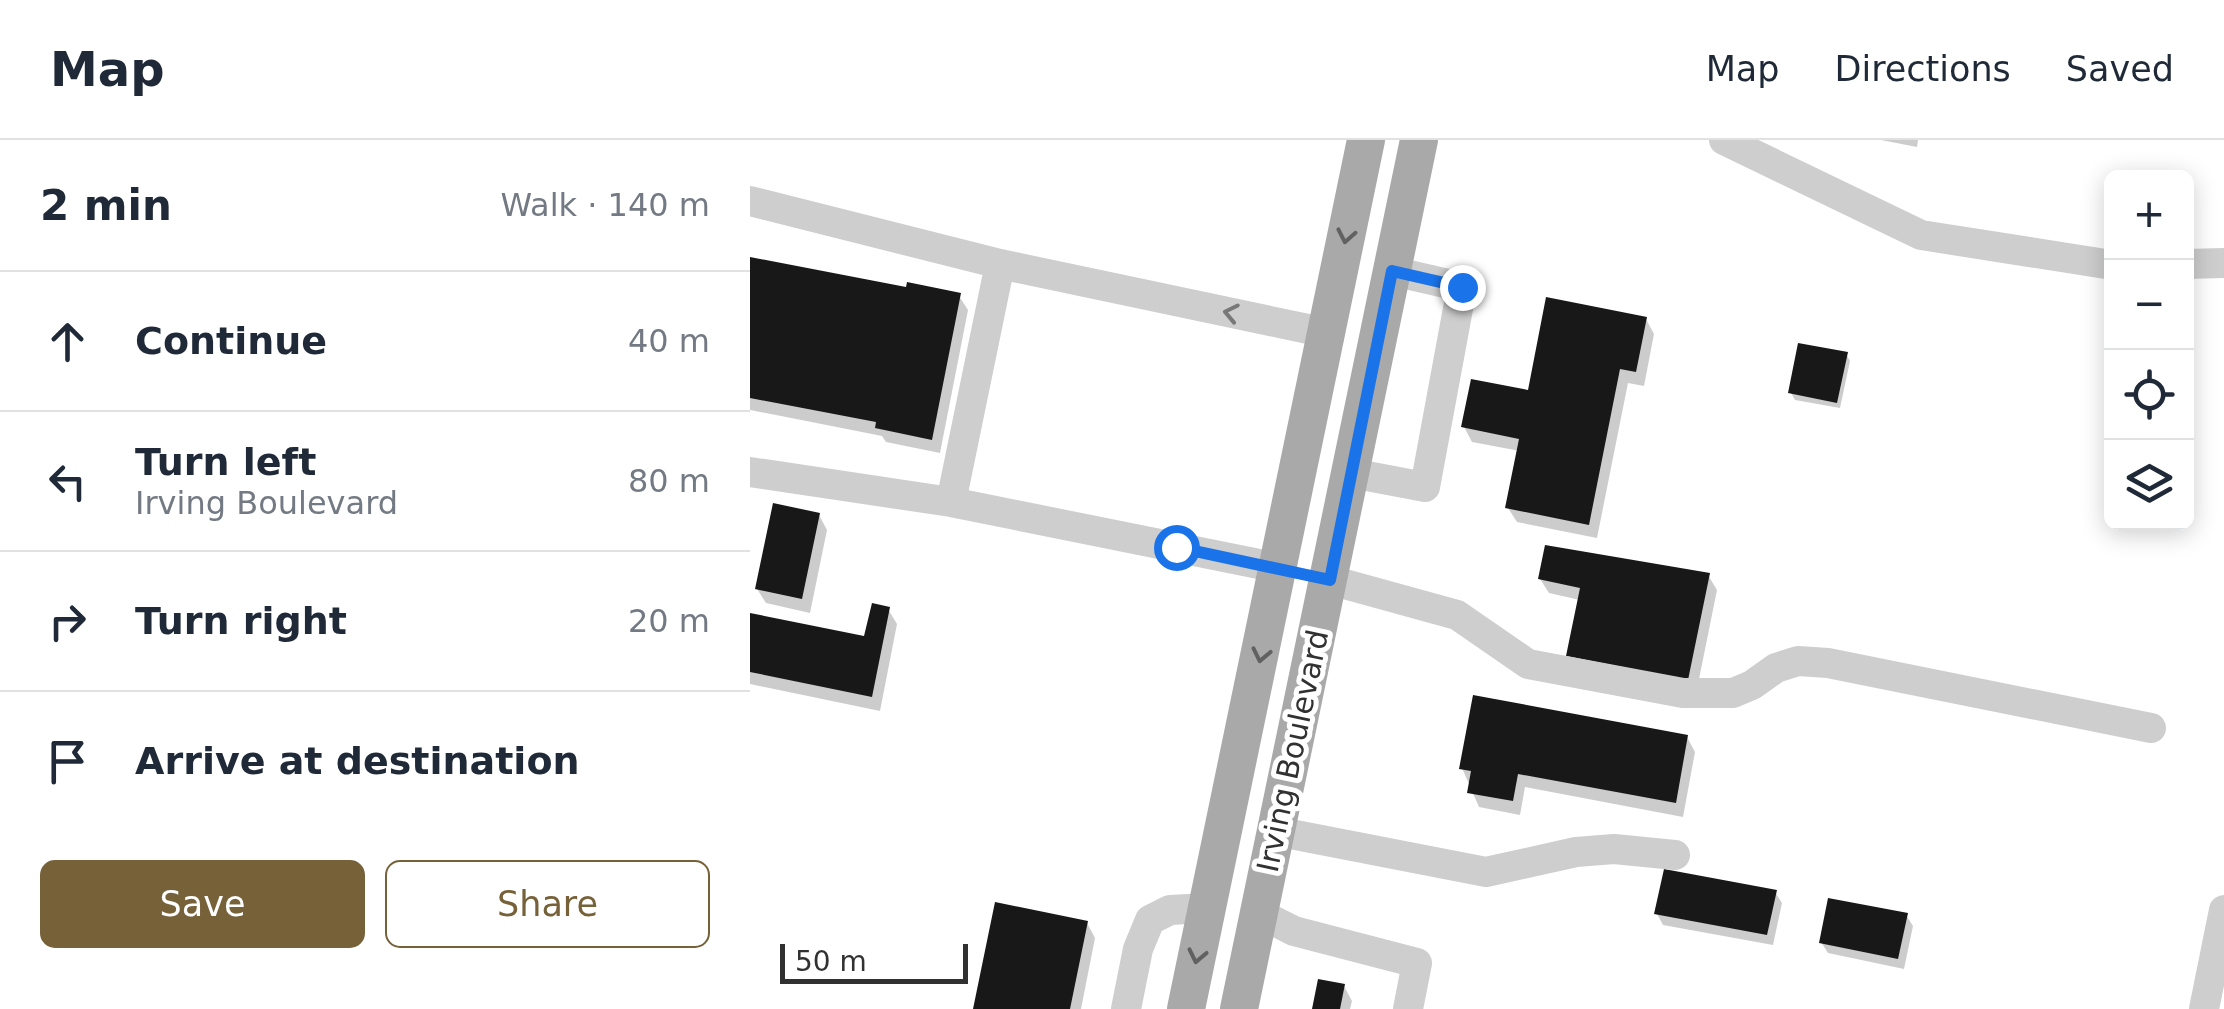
<!DOCTYPE html>
<meta charset="utf-8">
<style>
body{margin:0;font-family:"DejaVu Sans",sans-serif;background:#f2f2f3;color:#1f2937}
.controls{position:absolute;right:30px;top:30px;display:grid;overflow:hidden;border-radius:15px;box-shadow:0 5px 25px #0003}
.controls button{width:90px;height:90px;display:grid;place-items:center;padding:0;border:0;border-bottom:2px solid #e0e1e3;background:#fff;color:#1f2937;font:50px sans-serif}
.scale{position:absolute;left:30px;bottom:25px;width:188px;box-sizing:border-box;padding-left:10px;border:5px solid #313131;border-top:0;font-size:28px;line-height:35px;white-space:nowrap;color:#313131;-webkit-text-stroke:8px #fff;paint-order:stroke}
.stop{position:absolute;width:30px;height:30px;margin:-22px;border:8px solid #1a73e8;border-radius:50%;background:#fff}
.stop.end{background:#1a73e8;border-color:#fff;box-shadow:0 2px 10px #0008}
.list{margin:0;padding:0;list-style:none}
h2{display:flex;justify-content:space-between;align-items:center;height:130px;margin:0;padding:0 40px;font-size:42px}
h2 small{font-size:32px;font-weight:400;color:#747a83}
.list li{display:grid;grid-template-columns:65px 1fr auto;gap:30px;align-items:center;box-sizing:border-box;height:140px;padding:0 40px;border-top:2px solid #e0e1e3}
.list b{display:block;font-size:38px;white-space:nowrap}
.list p{margin:0;font-size:32px;white-space:nowrap;color:#747a83}
.list em{font-size:32px;font-style:normal;color:#747a83}
.actions{display:flex;gap:20px;padding:30px 40px}
.actions a{flex:1;padding:22px 0;border:2px solid #766139;border-radius:15px;text-align:center;font-size:35px;color:#766139}
.actions .main{background:#766139;color:#fff}
.icon{flex:none;width:55px;height:55px;fill:none;stroke:currentColor;stroke-width:2;stroke-linecap:round;stroke-linejoin:round}
.map{position:relative;flex:none;width:1474px;height:869px;overflow:hidden}
header{display:flex;align-items:center;gap:60px;box-sizing:border-box;height:140px;padding:0 50px;background:#fff;border-bottom:2px solid #e0e1e3}
header strong{font-size:48px}
nav{display:flex;gap:55px;margin-inline-start:auto;font-size:35px}
main{display:flex}
aside{flex:1;background:#fff}
.map>svg:first-child{display:block}
.shadow{fill:#0003}
.building{fill:#181818}
.lines{fill:none;stroke-linecap:round;stroke-linejoin:round}
.minor{stroke:#cecece;stroke-width:30}
.major{stroke:#a9a9a9;stroke-width:38}
.oneway{stroke:#616161}
.oneway2{stroke:#787878}
.route{stroke:#1a73e8;stroke-width:12}
.labels{text-anchor:middle;stroke-width:10;stroke-linejoin:round;paint-order:stroke}
.street-label{font-size:30px;fill:#313131;stroke:#fff}
</style>
<header>
<strong>Map</strong>
<nav><a>Map</a><a>Directions</a><a>Saved</a></nav>
</header>
<main>
<aside>
<h2>2 min<small>Walk · 140 m</small></h2>
<ul class="list">
<li><svg class="icon" aria-label="ahead" viewBox="0 0 24 24"><path d="M12 20V5M6 11l6-6 6 6"/></svg><div><b>Continue</b></div><em>40 m</em></li>
<li><svg class="icon" aria-label="left" viewBox="0 0 24 24"><path d="M17 20v-9H6M10 6l-5 5 5 5"/></svg><div><b>Turn left</b><p>Irving Boulevard</p></div><em>80 m</em></li>
<li><svg class="icon" aria-label="right" viewBox="0 0 24 24"><path d="M7 20v-9h11M14 6l5 5-5 5"/></svg><div><b>Turn right</b></div><em>20 m</em></li>
<li><svg class="icon" aria-label="arrive" viewBox="0 0 24 24"><path d="M6 21V4h12l-3 4 3 4H6"/></svg><div><b>Arrive at destination</b></div></li>
</ul>
<div class="actions"><a class="main">Save</a><a>Share</a></div>
</aside>
<div class="map">
<svg width="1474" height="869" viewBox="0 0 1474 869">
<rect width="100%" height="100%" fill="#fff"/>
<path class="shadow" d="M1131,0H1168L1167,7Z
M0,119L158,150L209,156L218,170L190,313L136,302L132,296L0,270Z
M896,179L904,194L894,246L878,243L847,398L767,382L758,368L770,311L722,302L714,287L780,253Z
M1096,214L1100,221L1090,268L1045,260L1041,253Z
M69,375L77,390L60,473L16,463L7,449Z
M958,435L967,450L946,554L830,460L799,453L790,439Z
M138,469L147,484L130,571L0,544V475L116,499Z
M937,597L945,612L933,677L775,647L770,675L729,667L712,628Z
M1025,752L1032,763L1023,805L913,785L907,774Z
M1156,775L1163,786L1154,829L1078,813L1071,802Z
M337,783L345,798L331,869H226Z
M594,846L602,861L600,869H565Z"/>
<path class="building" d="M0,117L156,147L157,142L211,153L182,300L125,288L126,282L0,258Z
M796,157L897,177L886,232L870,229L839,385L755,368L769,299L711,287L721,239L778,250Z
M1048,203L1098,212L1087,263L1038,253Z
M23,363L70,373L52,459L5,449Z
M795,405L960,433L938,540L816,516L830,448L788,439Z
M122,463L140,467L122,557L0,532V473L114,496Z
M723,555L938,595L926,663L768,634L763,661L717,653L721,631L709,629Z
M914,729L1027,750L1017,795L904,774Z
M1078,758L1158,773L1148,819L1069,803Z
M245,762L338,781L320,869H223Z
M568,839L595,844L590,869H562Z"/>
<g class="lines">
<path class="minor" d="M974,0L1171,95L1362,125
M0,61L250,124L577,193
M250,124L201,362L529,428
M1436,124L1474,123
M0,332L201,362
M601,333L675,347L712,147L642,131
M580,440L707,475L778,524L933,553H983L1002,545L1026,528L1048,521L1078,523L1401,588
M525,691L736,732L826,712L864,709L925,715
M508,773L544,791L667,823L658,869
M376,869L388,809L400,780L420,770L457,768
M1454,869L1474,770"/>
<path class="major" d="M436,869L616,0
M489,869L669,0"/>
</g>
<defs><path id="oneway-chevron" d="M-2-3.5L2.5 0L-2 3.5" fill="none" stroke-width="1.6" stroke-linecap="round" stroke-linejoin="round" transform="scale(2.5)"/></defs>
<g class="oneway">
<use href="#oneway-chevron" transform="translate(596 96) rotate(101)"/>
<use href="#oneway-chevron" transform="translate(511 515) rotate(102)"/>
<use href="#oneway-chevron" transform="translate(447 816) rotate(102)"/>
</g>
<use class="oneway2" href="#oneway-chevron" transform="translate(481 173) rotate(-168)"/>
<g class="lines">
<path class="route" d="M426,407L580,440L642,131L712,147"/>
</g>
<g class="labels">
<g class="street-label">
<text transform="translate(543 611) rotate(-78)" y="10">Irving Boulevard</text>
</g>
</g>
</svg>
<div class="controls">
<button>+</button>
<button>−</button>
<button><svg class="icon" aria-label="locate" viewBox="0 0 24 24"><circle cx="12" cy="12" r="6"/><path d="M12 2v4M12 18v4M2 12h4M18 12h4"/></svg></button>
<button><svg class="icon" aria-label="layers" viewBox="0 0 24 24"><path d="M12 4l9 5-9 5-9-5zM3 14l9 5 9-5"/></svg></button>
</div>
<div class="scale">50 m</div>
<div class="stop" style="left:426px;top:407px"></div>
<div class="stop end" style="left:712px;top:147px"></div>
</div>
</main>
